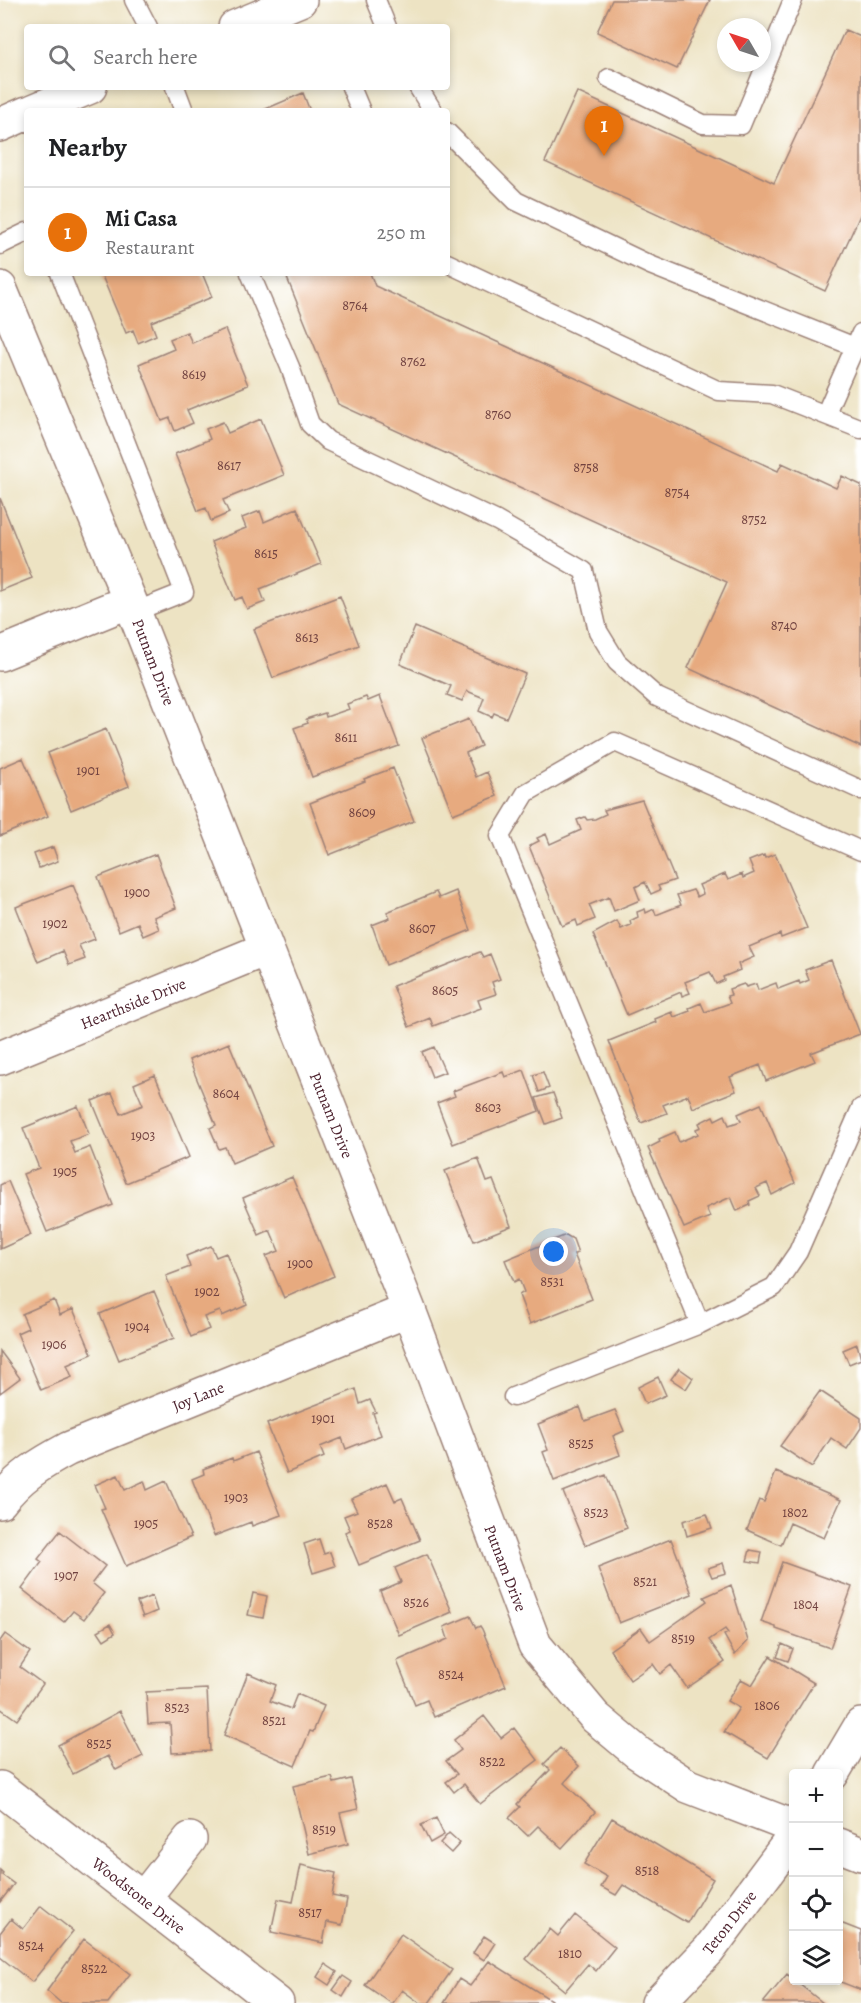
<!DOCTYPE html>
<meta charset="utf-8">
<style>
body{margin:0;font-family:Alegreya,serif;background:#f2f2f2;color:#202124}
.controls{position:absolute;right:18px;bottom:18px;display:grid;overflow:hidden;border-radius:6px;box-shadow:0 3px 9px #0003}
.controls button{width:54px;height:54px;display:grid;place-items:center;padding:0;border:0;border-bottom:2px solid #e0e0e0;background:#fff;color:#202124;font:30px sans-serif}
.compass{position:absolute;left:717px;top:18px;width:54px;height:54px;border-radius:50%;background:#fff;box-shadow:0 3px 9px #0003;rotate:309deg}
.you{position:absolute;left:554px;top:1252px;width:21px;height:21px;margin:-15px;border:4px solid #fff;border-radius:50%;background:#1a73e8;box-shadow:0 0 0 9px #1a73e833}
.badge{display:grid;place-items:center;width:39px;height:39px;border-radius:50%;background:#b5179e;color:#fff;font-size:20px;font-weight:700}
.pin{position:absolute;translate:-50% -50px;filter:drop-shadow(0 2px 3px #0008)}
.pin::after{content:'';position:absolute;top:32px;width:21px;height:18px;background:inherit;clip-path:polygon(0 0,100% 0,50% 100%)}
.list{margin:0;padding:0;list-style:none}
h2{display:flex;justify-content:space-between;align-items:center;height:78px;margin:0;padding:0 24px;font-size:26px}
h2 small{font-size:20px;font-weight:400;color:#757577}
.list li{display:grid;grid-template-columns:39px 1fr auto;gap:18px;align-items:center;box-sizing:border-box;height:90px;padding:0 24px;border-top:2px solid #e0e0e0}
.list b{display:block;font-size:22px;white-space:nowrap}
.list p{margin:0;font-size:20px;white-space:nowrap;color:#757577}
.list em{font-size:20px;font-style:normal;color:#757577}
.icon{flex:none;width:33px;height:33px;fill:none;stroke:currentColor;stroke-width:2;stroke-linecap:round;stroke-linejoin:round}
.map{position:relative;flex:none;width:861px;height:2003px;overflow:hidden}
.search{position:absolute;background:#fff;box-shadow:0 3px 9px #0003;left:24px;top:24px;width:426px;height:66px;display:flex;align-items:center;gap:15px;box-sizing:border-box;padding:0 21px;border-radius:6px;color:#757577;font-size:22px}
.panel{position:absolute;background:#fff;box-shadow:0 3px 9px #0003;left:24px;top:108px;width:426px;height:168px;border-radius:6px}
.map>svg:first-child{display:block}
.building{fill:#e7aa7f}
.lines{fill:none;stroke-linecap:round;stroke-linejoin:round}
.service-casing{stroke:#9c8177;stroke-width:21}
.minor-casing{stroke:#9c8177;stroke-width:36}
.service{stroke:#fff;stroke-width:18}
.minor{stroke:#fff;stroke-width:33}
.labels{text-anchor:middle;stroke-width:4.5;stroke-linejoin:round;paint-order:stroke}
.number-label{font-size:14px;fill:#714240}
.street-label{font-size:16px;fill:#4a1f2b;stroke:#fff}
</style>
<div class="map">
<svg width="861" height="2003" viewBox="0 0 861 2003">
<rect width="100%" height="100%" fill="#fff"/>
<filter id="ink" filterUnits="userSpaceOnUse"><feTurbulence type="fractalNoise" baseFrequency=".0167" numOctaves="2"/><feDisplacementMap in="SourceGraphic" scale="12" xChannelSelector="R" yChannelSelector="G"/><feConvolveMatrix kernelMatrix="1 2 1 2 8 2 1 2 1" color-interpolation-filters="sRGB"/></filter>
<filter id="wash" filterUnits="userSpaceOnUse"><feTurbulence type="fractalNoise" baseFrequency=".008" numOctaves="4" result="noise"/><feDisplacementMap in="SourceGraphic" scale="24" xChannelSelector="R" yChannelSelector="G"/><feGaussianBlur stdDeviation="1.35" result="paint"/><feColorMatrix in="noise" values="0 0 0 0 0 0 0 0 0 0 0 0 0 0 0 0 0 1.4 0 .05"/><feComposite in="paint" operator="in"/></filter>
<g filter="url(#wash)">
<rect width="100%" height="100%" fill="#ede3c3"/>
<g id="blocks">
<path class="building" d="M612,0H710L677,69L597,32Z
M845,30L861,37V213L825,291L545,162L577,92L774,183Z
M303,93L310,111H261Z
M110,273H202L212,297L151,322L156,335L138,343L133,330L126,333L102,276Z
M285,273H370L375,286L778,471L782,463L836,488L842,476L861,485V747L688,668L727,582L338,404Z
M225,329L248,385L187,410L193,423L175,431L170,418L162,421L139,364L174,349L170,339L187,332L192,343Z
M261,419L284,475L223,500L229,513L211,521L206,508L198,511L175,454L210,439L206,429L223,422L228,433Z
M0,498L32,578L0,591Z
M297,508L321,564L260,589L265,602L247,609L242,597L235,600L211,542L246,528L242,518L260,511L264,522Z
M340,596L359,645L273,678L254,629Z
M415,627L525,674L506,718L494,713L492,717L479,711L484,698L467,691L462,701L447,695L451,686L400,664Z
M380,696L399,746L312,777L294,728L308,723L306,719L325,713L326,717L349,709L347,704L366,697L368,701Z
M469,719L481,746L466,753L476,777L487,772L497,796L453,814L422,738Z
M106,729L129,786L71,810L48,753Z
M23,758L48,816L0,836V768Z
M393,768L414,821L329,855L310,803L365,781L364,779Z
M642,800L675,880L658,886L660,890L651,894L645,882L635,887L640,900L614,911L609,897L589,905L595,919L578,926L576,920L562,926L529,846L539,841L537,838L546,834L550,844L581,830L577,820L585,817L587,820L595,819L606,814L604,810Z
M53,847L58,861L39,868L34,854Z
M156,854L176,908L154,917L159,929L143,936L138,923L119,931L98,877Z
M775,854L807,928L781,938L780,934L749,947L754,957L738,964L740,970L723,977L724,980L716,984L710,972L685,982L690,993L682,996L681,992L627,1015L593,934L617,921L621,929L631,925L630,921L638,917L637,912L645,909L646,913L654,909L656,915L681,905L677,895L693,890L697,897L703,894L699,885L725,874L728,880L742,874L743,878L754,873L749,861L764,855L765,858Z
M73,885L95,939L79,945L85,959L69,965L63,951L38,962L16,907Z
M456,891L471,930L386,965L372,925L390,918L387,912L436,892L439,898Z
M480,952L483,957L490,954L500,979L492,982L496,994L478,1000L481,1008L433,1026L430,1018L409,1027L393,986Z
M831,960L860,1034L811,1053L815,1061L766,1081L760,1065L730,1077L736,1091L693,1108L688,1095L663,1105L667,1113L641,1123L609,1041L656,1022L655,1019L672,1012L674,1017L690,1011L689,1008L701,1003L705,1012L730,1003L727,996L731,995L729,989L744,984L746,987L756,984L758,990L776,983L778,989L799,981L800,984L809,980L805,970Z
M229,1043L272,1146L232,1163L225,1147L219,1149L210,1128L216,1125L189,1060Z
M434,1047L445,1072L432,1077L422,1052Z
M524,1070L539,1111L453,1144L437,1103L455,1096L453,1091L503,1072L505,1077Z
M543,1072L549,1088L539,1092L533,1075Z
M155,1075L189,1157L126,1183L92,1101L112,1093L121,1114L143,1105L134,1084Z
M553,1093L562,1118L546,1124L536,1098Z
M761,1104L795,1183L772,1195L767,1183L756,1188L760,1196L749,1201L750,1205L737,1211L731,1197L706,1208L710,1217L684,1228L648,1148L660,1142L659,1139L675,1132L679,1142L698,1134L696,1129L701,1127L699,1123L713,1116L715,1120L725,1115L729,1125L741,1121L738,1114Z
M78,1106L89,1134L70,1141L75,1153L90,1147L113,1205L47,1232L23,1174L39,1168L23,1128Z
M478,1158L487,1182L493,1180L511,1226L474,1241L445,1171Z
M292,1177L334,1276L284,1298L266,1256L279,1251L270,1230L259,1235L243,1198Z
M8,1181L31,1235L0,1249V1185Z
M566,1235L573,1239L578,1253L574,1254L592,1299L530,1324L519,1295L524,1292L519,1279L514,1282L505,1260Z
M211,1246L216,1257L226,1253L247,1305L222,1316L220,1311L204,1317L209,1329L191,1337L166,1276L190,1267L186,1256Z
M154,1291L174,1338L119,1360L100,1314Z
M54,1300L60,1315L73,1309L92,1354L67,1365L72,1377L41,1390L17,1333L28,1328L22,1314Z
M857,1344L861,1359L849,1364L843,1350Z
M0,1351L20,1378L0,1393Z
M679,1368L693,1378L686,1389L671,1379Z
M658,1377L666,1395L645,1404L638,1387Z
M356,1389L360,1404L370,1400L376,1412L373,1413L381,1435L346,1449L342,1438L320,1447L324,1457L287,1473L267,1424Z
M820,1391L861,1418V1428L847,1449L831,1438L812,1467L780,1446Z
M580,1407L585,1421L615,1410L624,1431L613,1436L620,1455L554,1481L543,1452L548,1450L538,1424Z
M256,1452L281,1515L252,1526L251,1522L214,1536L192,1479L204,1474L203,1469L232,1458L233,1461Z
M776,1472L841,1500L824,1538L790,1523L781,1545L747,1530L759,1500L764,1502Z
M118,1475L125,1490L144,1481L147,1490L166,1481L191,1537L126,1566L101,1509L105,1508L95,1485Z
M606,1475L627,1528L585,1545L563,1492Z
M387,1483L395,1501L402,1498L420,1540L359,1565L345,1532L350,1530L344,1516L357,1511L351,1499Z
M707,1514L712,1528L687,1536L683,1521Z
M60,1531L105,1566L92,1583L104,1593L84,1619L73,1611L64,1622L22,1589L42,1562L38,1559Z
M319,1539L324,1554L330,1552L335,1566L313,1573L304,1544Z
M671,1539L692,1594L619,1623L598,1568Z
M750,1550L762,1552L760,1563L747,1561Z
M427,1554L452,1612L399,1635L380,1591L401,1582L395,1568Z
M782,1562L852,1587L830,1648L776,1629V1627L761,1622Z
M723,1563L726,1573L712,1577L708,1568Z
M731,1585L748,1641L735,1655L724,1635L728,1633L725,1629L709,1640L725,1662L687,1688L671,1665L660,1674L653,1664L630,1680L610,1650L641,1628L650,1641L707,1601L704,1597Z
M253,1593L267,1596L263,1618L248,1615Z
M152,1596L157,1611L143,1617L137,1602Z
M470,1616L476,1628L480,1626L482,1629L506,1686L434,1717L427,1700L415,1705L397,1661L448,1639L444,1627Z
M110,1624L115,1633L104,1640L98,1631Z
M5,1634L30,1652L20,1667L43,1684L17,1720L0,1708V1641Z
M782,1644L793,1649L788,1661L777,1657Z
M770,1656L814,1683L768,1758L724,1732L739,1708L727,1701L741,1679L752,1685Z
M248,1673L276,1685L270,1701L291,1709L297,1694L324,1706L313,1732L310,1731L295,1766L224,1735Z
M207,1689L210,1751L172,1753L170,1723L148,1724L146,1692Z
M120,1711L143,1756L116,1770L108,1756L73,1774L58,1745Z
M484,1716L501,1738L514,1728L538,1760L480,1804L464,1784L454,1792L446,1782L457,1774L446,1761L461,1750L454,1740Z
M560,1748L579,1766L564,1783L595,1812L562,1848L538,1826L528,1836L509,1818L520,1807L517,1804L550,1770L544,1764Z
M332,1777L334,1783L351,1779L358,1809L340,1813L348,1844L309,1854L293,1786Z
M436,1818L444,1835L430,1843L421,1825Z
M612,1818L713,1879L687,1923L623,1885L616,1895L601,1887L607,1877L584,1864Z
M449,1833L460,1843L451,1853L440,1843Z
M301,1865L336,1873L332,1896L347,1899L342,1925L327,1922L323,1943L271,1932L278,1899L293,1902Z
M0,1870L3,1873L2,1875L14,1884L0,1902Z
M41,1906L73,1931L32,1982L0,1957V1933L11,1919L23,1929Z
M575,1915L615,1947L596,1971L588,1964L565,1991L526,1959L550,1929L558,1936Z
M838,1922L861,1931V1990L838,1981Z
M401,1934L452,1970L429,2003H420L402,1990L393,2003H391L365,1985Z
M484,1936L495,1943L484,1960L473,1953Z
M84,1939L130,1974L108,2003H61L47,1991Z
M489,1961L551,2000L549,2003H444L459,1979L470,1986Z
M325,1964L337,1972L329,1985L317,1977Z
M787,1974L794,1980L823,2003H763Z
M343,1976L352,1982L343,1997L333,1990Z"/>
</g>
</g>
<g filter="url(#ink)">
<use href="#blocks" fill-opacity="0" stroke="#9c8177" stroke-width="1.5"/>
<g class="lines">
<defs>
<path id="service" d="M134,0L148,27
M376,0L387,27
M609,78L703,124L741,125L793,0
M175,87L184,111
M351,87L361,111
M418,87L433,111
M447,132L516,201L650,265L855,347
M0,245L27,232
M447,263L719,391L772,394L861,429
M60,273L184,592L134,612
M250,273L290,367L310,424L328,441L497,521L584,571L598,631L617,662L657,697L861,790
M825,415L861,333
M700,1324L500,836L526,793L615,742L861,851
M513,1397L700,1324L774,1287L798,1252L861,1108"/>
<path id="minor" d="M235,27L300,0
M33,111L90,87
M0,125L27,113
M0,288L130,601L409,1310L535,1645L595,1717L638,1753L688,1786L794,1827
M0,654L130,601
M0,1058L266,949
M0,1502C20,1476 40,1464 68,1449L409,1310
M832,1774L861,1725
M0,1788L277,2003
M838,1845L861,1854
M143,1899L190,1839
M658,2003L709,1950L794,1836"/>
</defs>
<use href="#service" class="service-casing"/>
<use href="#minor" class="minor-casing"/>
<use href="#service" class="service"/>
<use href="#minor" class="minor"/>
</g>
</g>
<g class="labels">
<g class="number-label">
<text x="355" y="310">8764</text>
<text x="413" y="366">8762</text>
<text x="194" y="379">8619</text>
<text x="498" y="419">8760</text>
<text x="229" y="470">8617</text>
<text x="586" y="472">8758</text>
<text x="677" y="497">8754</text>
<text x="754" y="524">8752</text>
<text x="266" y="558">8615</text>
<text x="784" y="630">8740</text>
<text x="307" y="642">8613</text>
<text x="346" y="742">8611</text>
<text x="88" y="775">1901</text>
<text x="362" y="817">8609</text>
<text x="137" y="897">1900</text>
<text x="55" y="928">1902</text>
<text x="422" y="933">8607</text>
<text x="445" y="995">8605</text>
<text x="226" y="1098">8604</text>
<text x="488" y="1112">8603</text>
<text x="143" y="1140">1903</text>
<text x="65" y="1176">1905</text>
<text x="300" y="1268">1900</text>
<text x="552" y="1286">8531</text>
<text x="207" y="1296">1902</text>
<text x="137" y="1331">1904</text>
<text x="54" y="1349">1906</text>
<text x="323" y="1423">1901</text>
<text x="581" y="1448">8525</text>
<text x="236" y="1502">1903</text>
<text x="596" y="1517">8523</text>
<text x="795" y="1517">1802</text>
<text x="146" y="1528">1905</text>
<text x="380" y="1528">8528</text>
<text x="66" y="1580">1907</text>
<text x="645" y="1586">8521</text>
<text x="416" y="1607">8526</text>
<text x="806" y="1609">1804</text>
<text x="683" y="1643">8519</text>
<text x="451" y="1679">8524</text>
<text x="767" y="1710">1806</text>
<text x="177" y="1712">8523</text>
<text x="274" y="1725">8521</text>
<text x="99" y="1748">8525</text>
<text x="492" y="1766">8522</text>
<text x="324" y="1834">8519</text>
<text x="647" y="1875">8518</text>
<text x="310" y="1917">8517</text>
<text x="31" y="1950">8524</text>
<text x="570" y="1958">1810</text>
<text x="94" y="1973">8522</text>
</g>
<g class="street-label">
<text transform="translate(154 662) rotate(69)" y="6">Putnam Drive</text>
<text transform="translate(133 1003) rotate(-22)" y="6">Hearthside Drive</text>
<text transform="translate(332 1115) rotate(68)" y="6">Putnam Drive</text>
<text transform="translate(198 1396) rotate(-22)" y="6">Joy Lane</text>
<text transform="translate(506 1568) rotate(69)" y="6">Putnam Drive</text>
<text transform="translate(139 1895) rotate(38)" y="6">Woodstone Drive</text>
<text transform="translate(729 1922) rotate(-52)" y="6">Teton Drive</text>
</g>
</g>
</svg>
<div class="controls">
<button>+</button>
<button>−</button>
<button><svg class="icon" aria-label="locate" viewBox="0 0 24 24"><circle cx="12" cy="12" r="6"/><path d="M12 2v4M12 18v4M2 12h4M18 12h4"/></svg></button>
<button><svg class="icon" aria-label="layers" viewBox="0 0 24 24"><path d="M12 4l9 5-9 5-9-5zM3 14l9 5 9-5"/></svg></button>
</div>
<svg class="compass" viewBox="-18 -18 36 36"><path d="M0-13l5 13h-10z" fill="#e53935"/><path d="M0 13l5-13h-10z" fill="#757577"/></svg>
<div class="you"></div>
<div class="pin badge" style="left:604px;top:156px;background:#e8710a">1</div>
<div class="search"><svg class="icon" aria-label="search" viewBox="0 0 24 24"><circle cx="10" cy="10" r="6"/><path d="M15 15l6 6"/></svg>Search here</div>
<section class="panel">
<h2>Nearby<small></small></h2>
<ul class="list">
<li><span class="badge" style="background:#e8710a">1</span><div><b>Mi Casa</b><p>Restaurant</p></div><em>250 m</em></li>
</ul>
</section>
</div>
